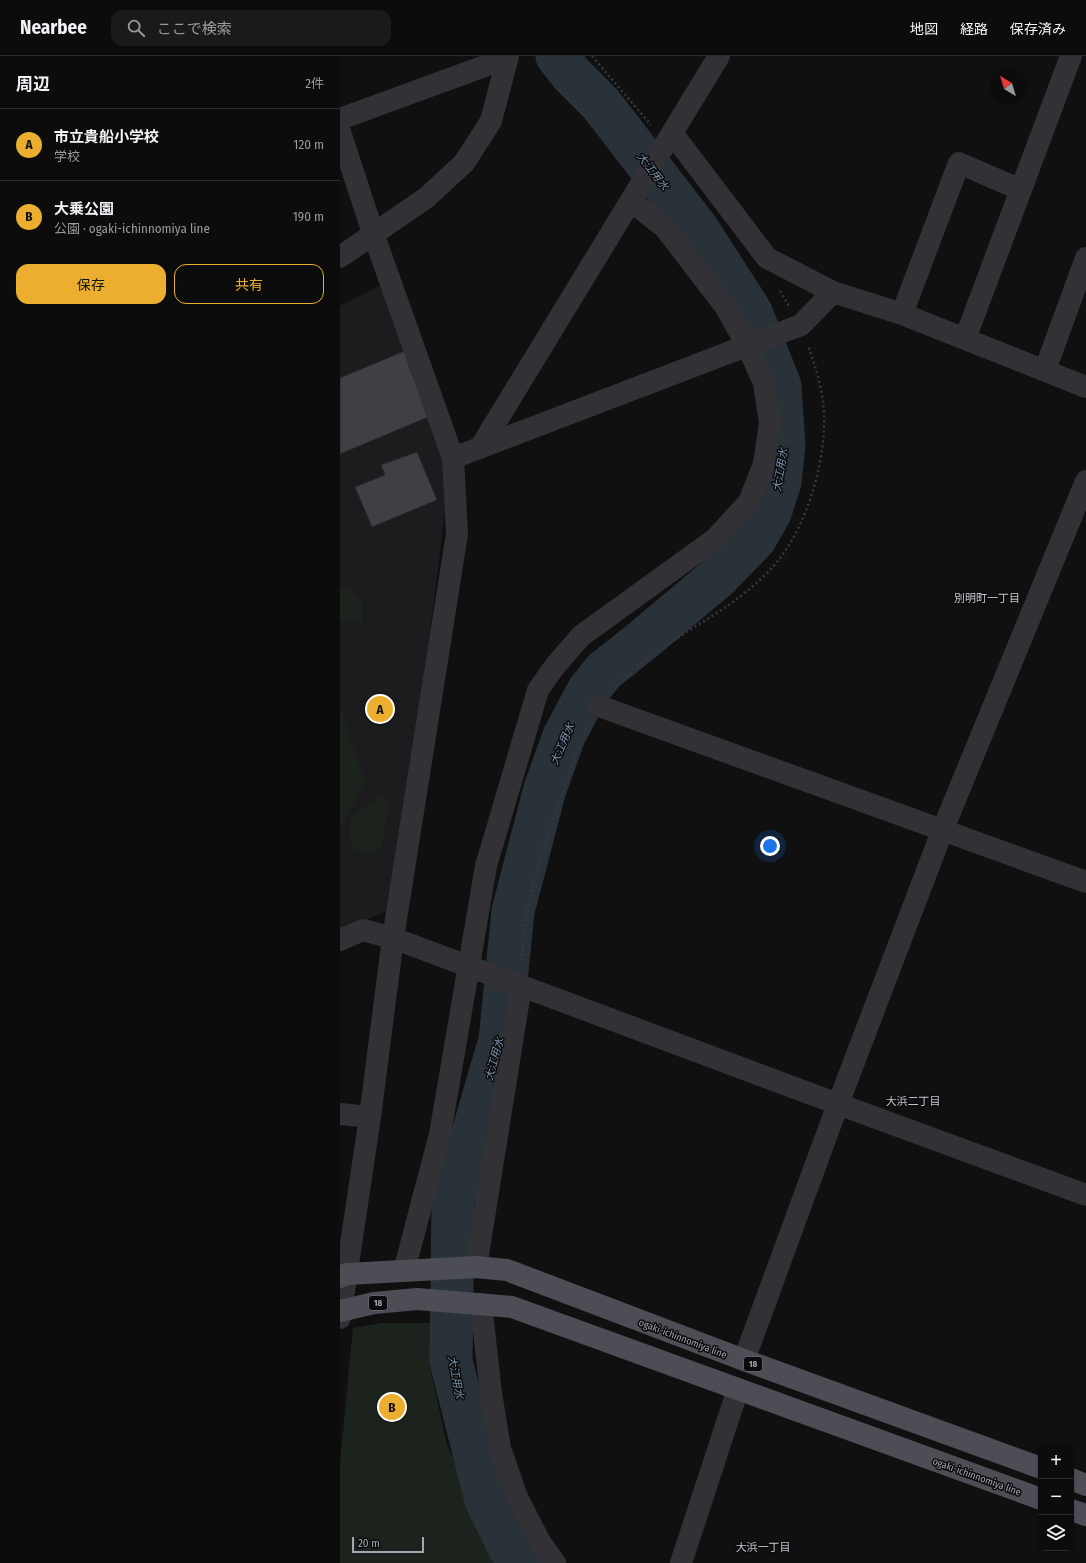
<!DOCTYPE html>
<html lang="ja">
<meta charset="utf-8">
<style>
body{margin:0;font-family:"Fira Sans Condensed","Noto Sans JP",sans-serif;background:#1a1a1b;color:#f1f3f6}
.controls{position:absolute;right:12px;bottom:12px;display:grid;overflow:hidden;border-radius:8px;box-shadow:0 1px 3px #0004}
.controls button{width:36px;height:36px;display:grid;place-items:center;padding:0;border:0;border-bottom:1px solid #2c2c2e;background:#0c0c0d;color:#f1f3f6;font:20px sans-serif}
.compass{position:absolute;left:650px;top:12px;width:36px;height:36px;border-radius:50%;background:#0c0c0d;box-shadow:0 1px 3px #0004;rotate:322deg}
.scale{position:absolute;left:12px;bottom:10px;width:72px;box-sizing:border-box;padding-left:4px;border:2px solid #a1a6b1;border-top:0;font-size:11px;line-height:14px;white-space:nowrap;color:#a1a6b1;-webkit-text-stroke:3px #0b0b0c;paint-order:stroke}
.you{position:absolute;left:430px;top:790px;width:14px;height:14px;margin:-10px;border:3px solid #fff;border-radius:50%;background:#1a73e8;box-shadow:0 0 0 6px #1a73e833}
.badge{display:grid;place-items:center;width:26px;height:26px;border-radius:50%;background:#ebae2e;color:#111;font-size:13px;font-weight:700}
.pin{position:absolute;translate:-50% -50%;border:2px solid #fff;box-shadow:0 1px 4px #0006}
.list{margin:0;padding:0;list-style:none}
h2{display:flex;justify-content:space-between;align-items:center;height:52px;margin:0;padding:0 16px;font-size:17px}
h2 small{font-size:13px;font-weight:400;color:#9a9b9d}
.list li{display:grid;grid-template-columns:26px 1fr auto;gap:12px;align-items:center;box-sizing:border-box;height:72px;padding:0 16px;border-top:1px solid #2c2c2e}
.list b{display:block;font-size:15px;white-space:nowrap}
.list p{margin:0;font-size:13px;white-space:nowrap;color:#9a9b9d}
.list em{font-size:13px;font-style:normal;color:#9a9b9d}
.actions{display:flex;gap:8px;padding:12px 16px}
.actions a{flex:1;padding:9px 0;border:1px solid #ebae2e;border-radius:12px;text-align:center;font-size:14px;color:#ebae2e}
.actions .main{background:#ebae2e;color:#111}
.icon{flex:none;width:22px;height:22px;fill:none;stroke:currentColor;stroke-width:2;stroke-linecap:round;stroke-linejoin:round}
.map{position:relative;flex:none;width:746px;height:1507px;overflow:hidden}
header{display:flex;align-items:center;gap:24px;box-sizing:border-box;height:56px;padding:0 20px;background:#0c0c0d;border-bottom:1px solid #2c2c2e}
header strong{font-size:19px}
nav{display:flex;gap:22px;margin-inline-start:auto;font-size:14px}
.search{width:280px;height:36px;background:#1a1a1b;display:flex;align-items:center;gap:10px;box-sizing:border-box;padding:0 14px;border-radius:12px;color:#9a9b9d;font-size:15px}
main{display:flex}
aside{flex:1;background:#0c0c0d}
.map>svg:first-child{display:block}
.built{fill:#1c1c1e}
.green{fill:#1c231d}
.lines{fill:none;stroke-linecap:round;stroke-linejoin:round}
.river{stroke:#2a3239;stroke-width:43}
.building{fill:#3f4044;stroke:#2a2a2d}
.path{stroke:#37383d;stroke-width:2.5;stroke-dasharray:2 3;stroke-linecap:butt}
.minor{stroke:#313136;stroke-width:22}
.major{stroke:#4d4e55;stroke-width:22}
.labels{text-anchor:middle;stroke-width:3;stroke-linejoin:round;paint-order:stroke}
.shield{fill:#0b0b0c;stroke:#747880;stroke-width:1}
.shield-label{font-size:9px;font-weight:bold;fill:#a1a6b1}
.street-label{font-size:10px;fill:#a1a6b1;stroke:#0b0b0c}
.water-label{font-size:11px;font-style:italic;fill:#7893ac;stroke:#0b0b0c}
.neighbourhood-label{font-size:11px;fill:#c2c5ce;stroke:#0b0b0c}
</style>
<header>
<strong>Nearbee</strong>
<div class="search"><svg class="icon" aria-label="search" viewBox="0 0 24 24"><circle cx="10" cy="10" r="6"/><path d="M15 15l6 6"/></svg>ここで検索</div>
<nav><a>地図</a><a>経路</a><a>保存済み</a></nav>
</header>
<main>
<aside>
<h2>周辺<small>2件</small></h2>
<ul class="list">
<li><span class="badge">A</span><div><b>市立貴船小学校</b><p>学校</p></div><em>120 m</em></li>
<li><span class="badge">B</span><div><b>大乗公園</b><p>公園 · ogaki-ichinnomiya line</p></div><em>190 m</em></li>
</ul>
<div class="actions"><a class="main">保存</a><a>共有</a></div>
</aside>
<div class="map">
<svg width="746" height="1507" viewBox="0 0 746 1507">
<rect width="100%" height="100%" fill="#101011"/>
<path class="built" d="M47,226L102,375L105,455L56,851L0,875V250Z"/>
<path class="green" d="M0,532L12,533L23,547L22,567L0,565Z
M0,652L25,727L0,771Z
M41,739L49,748L41,792L28,799L16,794L9,780L11,763L20,754Z
M42,1267H92L90,1312L107,1389L162,1507H0V1406L13,1272Z"/>
<g class="lines">
<path class="river" d="M180,1507L170,1493L146,1444L111,1305L113,1146L160,984L173,855L205,733L224,680L248,635L264,615L303,584L378,521L415,483L430,457L440,426L444,389L440,330L411,256L359,175L261,48L231,18L217,0"/>
</g>
<path class="building" d="M67,294L93,359L0,398V322Z
M77,396L97,444L32,471L15,431L45,419L41,409Z"/>
<g class="lines">
<path class="path" d="M252,0L311,69
M440,235L449,250
M275,631C283,624 290,616 297,610C327,586 362,568 393,546C410,533 431,516 443,498C469,462 486,402 484,358C483,334 476,312 468,290
M182,905C184,842 205,782 228,723C234,705 240,686 248,669"/>
<path class="minor" d="M0,63L167,2
M0,76L33,177L113,402L117,478L53,882L30,1061L0,1262
M332,77L427,202L493,236
M0,201L86,142L124,107L151,65L168,0
M562,258L619,107L681,134
M625,283L731,0
M705,314L746,202
M140,392L379,0
M113,402L461,269L493,236L562,258L746,331
M259,650L746,826
M0,884L23,874L53,882L498,1048L746,1139
M0,1058L30,1061
M136,1211L181,930
M64,1215L100,1078L146,810L198,634L215,610L241,580L375,483L409,446L424,408L430,367L424,327L407,289L385,250L325,172L291,145
M141,1248L151,1337L160,1392L177,1441L200,1486L215,1507
M404,1304L498,1048L603,773L746,425
M341,1507L398,1333"/>
<path class="major" d="M0,1221L7,1218L136,1211L167,1214L404,1304L701,1412
M0,1255L34,1247L77,1243L172,1251L701,1443
M731,1423L746,1429
M731,1454L746,1459"/>
</g>
<g class="labels">
<g class="shield">
<rect x="29" y="1240" width="18" height="14" rx="3"/>
<rect x="404" y="1301" width="18" height="14" rx="3"/>
</g>
<g class="shield-label">
<text x="38" y="1250">18</text>
<text x="413" y="1311">18</text>
</g>
<g class="street-label">
<text transform="translate(343 1282) rotate(21)" y="4">ogaki-ichinnomiya line</text>
<text transform="translate(637 1420) rotate(20)" y="4">ogaki-ichinnomiya line</text>
</g>
<g class="water-label">
<text transform="translate(313 115) rotate(52)" y="4">大江用水</text>
<text transform="translate(440 414) rotate(-81)" y="4">大江用水</text>
<text transform="translate(222 688) rotate(-67)" y="4">大江用水</text>
<text transform="translate(154 1003) rotate(-75)" y="4">大江用水</text>
<text transform="translate(116 1321) rotate(79)" y="4">大江用水</text>
</g>
<g class="neighbourhood-label">
<text x="647" y="546">別明町一丁目</text>
<text x="573" y="1049">大浜二丁目</text>
<text x="423" y="1495">大浜一丁目</text>
</g>
</g>
</svg>
<div class="controls">
<button>+</button>
<button>−</button>
<button><svg class="icon" aria-label="layers" viewBox="0 0 24 24"><path d="M12 4l9 5-9 5-9-5zM3 14l9 5 9-5"/></svg></button>
</div>
<svg class="compass" viewBox="-18 -18 36 36"><path d="M0-13l5 13h-10z" fill="#e53935"/><path d="M0 13l5-13h-10z" fill="#9a9b9d"/></svg>
<div class="scale">20 m</div>
<div class="you"></div>
<div class="pin badge" style="left:40px;top:653px">A</div>
<div class="pin badge" style="left:52px;top:1351px">B</div>
</div>
</main>
